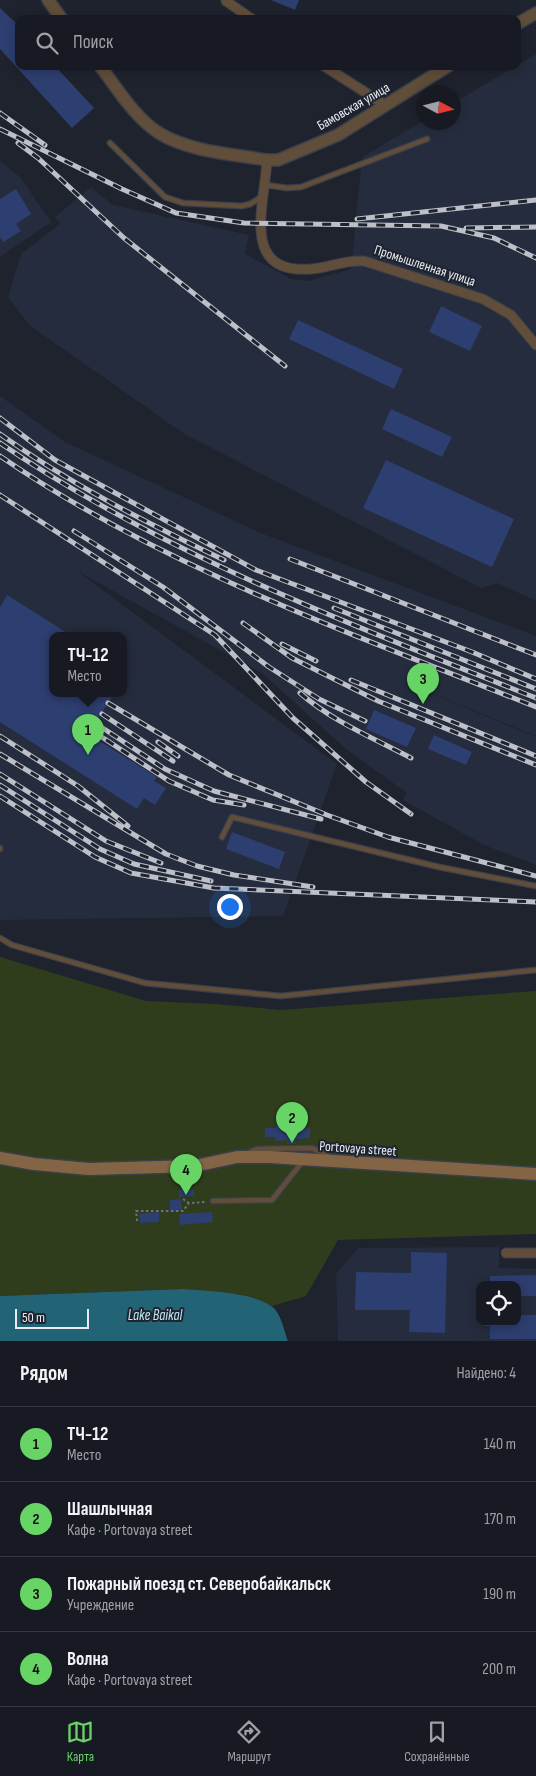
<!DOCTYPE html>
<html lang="ru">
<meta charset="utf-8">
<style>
body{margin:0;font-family:"Sofia Sans Condensed",sans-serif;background:#20232a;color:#f1f3f6}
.controls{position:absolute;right:15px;bottom:15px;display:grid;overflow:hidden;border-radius:10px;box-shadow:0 2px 12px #0003}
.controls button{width:45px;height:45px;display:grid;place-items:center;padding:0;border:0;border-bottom:1px solid #363840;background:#171a22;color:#f1f3f6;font:25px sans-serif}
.compass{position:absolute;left:416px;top:85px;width:45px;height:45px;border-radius:50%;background:#171a22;box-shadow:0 2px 12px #0003;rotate:97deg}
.scale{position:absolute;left:15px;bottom:12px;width:74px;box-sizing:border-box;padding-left:5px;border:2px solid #e8ebf3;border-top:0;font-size:14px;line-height:18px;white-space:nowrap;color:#e8ebf3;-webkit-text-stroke:4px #1f232e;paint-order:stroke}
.you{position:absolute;left:229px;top:906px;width:18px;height:18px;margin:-12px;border:4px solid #fff;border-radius:50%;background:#1a73e8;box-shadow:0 0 0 8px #1a73e833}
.badge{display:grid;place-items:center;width:32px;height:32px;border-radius:50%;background:#67d466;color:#111;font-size:16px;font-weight:700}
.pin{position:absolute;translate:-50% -41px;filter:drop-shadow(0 1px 2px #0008)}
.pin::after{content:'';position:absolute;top:26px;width:18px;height:15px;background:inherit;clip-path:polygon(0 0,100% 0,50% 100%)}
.popup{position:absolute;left:49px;top:632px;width:78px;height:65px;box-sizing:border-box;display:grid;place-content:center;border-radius:10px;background:#171a22;filter:drop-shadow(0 1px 4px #0005);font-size:16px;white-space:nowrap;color:#9ea1a5}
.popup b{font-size:19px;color:#f1f3f6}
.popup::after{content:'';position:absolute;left:50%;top:100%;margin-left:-10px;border:10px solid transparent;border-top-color:#171a22}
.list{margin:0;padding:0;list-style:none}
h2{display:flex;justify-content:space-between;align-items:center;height:65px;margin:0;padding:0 20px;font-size:21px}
h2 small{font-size:16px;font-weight:400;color:#9ea1a5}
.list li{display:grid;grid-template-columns:32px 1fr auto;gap:15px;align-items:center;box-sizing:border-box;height:75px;padding:0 20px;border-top:1px solid #363840}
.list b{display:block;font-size:19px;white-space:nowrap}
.list p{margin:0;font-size:16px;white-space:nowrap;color:#9ea1a5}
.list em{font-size:16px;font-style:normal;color:#9ea1a5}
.icon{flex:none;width:28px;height:28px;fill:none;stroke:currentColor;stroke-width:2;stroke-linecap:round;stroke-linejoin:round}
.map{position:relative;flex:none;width:536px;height:1341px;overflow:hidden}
.search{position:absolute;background:#171a22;box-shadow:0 2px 12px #0003;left:15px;right:15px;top:15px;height:55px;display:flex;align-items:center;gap:12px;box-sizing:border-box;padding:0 18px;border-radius:10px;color:#9ea1a5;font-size:19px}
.sheet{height:365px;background:#171a22}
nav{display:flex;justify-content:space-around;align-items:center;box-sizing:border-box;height:70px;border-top:1px solid #363840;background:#171a22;font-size:14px;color:#9ea1a5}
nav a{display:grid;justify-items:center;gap:2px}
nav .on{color:#67d466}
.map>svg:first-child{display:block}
.built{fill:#252c3d;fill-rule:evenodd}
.green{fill:#2f3d1d}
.water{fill:#226376}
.building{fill:#2d3e70}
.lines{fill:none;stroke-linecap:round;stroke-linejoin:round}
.service-casing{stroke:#3b3f4a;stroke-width:7}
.minor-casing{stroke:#3b3f4a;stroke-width:11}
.tertiary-casing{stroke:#3b3f4a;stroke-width:14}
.secondary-casing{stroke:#3b3f4a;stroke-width:15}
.path{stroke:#6e717b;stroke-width:2;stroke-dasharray:2.5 2.5;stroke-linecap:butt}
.service{stroke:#614e3a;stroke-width:4.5}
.minor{stroke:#614e3a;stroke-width:9}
.tertiary{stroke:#614e3a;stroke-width:11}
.secondary{stroke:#836545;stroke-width:12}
.rail-casing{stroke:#bdc0c9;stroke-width:5}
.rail{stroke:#1f232e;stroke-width:3;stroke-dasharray:9;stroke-linecap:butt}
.labels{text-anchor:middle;stroke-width:4;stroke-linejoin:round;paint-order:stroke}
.street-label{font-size:14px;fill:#e8ebf3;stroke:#1f232e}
.water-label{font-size:15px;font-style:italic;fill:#bee8f6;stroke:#1f232e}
</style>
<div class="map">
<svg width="536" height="1341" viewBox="0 0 536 1341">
<rect width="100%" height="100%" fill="#1f232e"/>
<path class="built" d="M536,54V601L497,583L481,588L183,433L29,325L8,297L21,254L60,224L55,217L91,187L113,205L249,235L245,254L291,279L308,281L351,269L362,157L423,121L424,122H454V103Z
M0,161L20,177L51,222L0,257Z
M0,396L65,442L263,534L536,636V736L385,674L536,737V865L484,845L403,800L407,793L347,750L263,674L77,571L337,764L283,916L0,920ZM53,636H123V694H53Z
M499,1247V1268L536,1269V1341H338L336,1274L358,1248ZM480,1285H517V1322H480Z"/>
<path class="green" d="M0,957L146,1001L216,1004L281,1010L536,991V1234L338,1240L306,1296L272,1306L243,1295L183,1289L0,1296Z"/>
<path class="water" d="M183,1289C207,1291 252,1292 271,1306C281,1312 284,1331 288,1341H0V1296Z"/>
<path class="building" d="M271,0H299L295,10Z
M0,8L19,26V66H55L94,108L72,128L0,49Z
M16,189L31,214L16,224L21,231L3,242L0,237V199Z
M441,306L482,326L470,351L429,332Z
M298,320L403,369L394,389L289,339Z
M391,409L452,437L442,457L382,429Z
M386,460L514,519L492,567L363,508Z
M7,595L72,636H53V694H114L88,734L157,777L154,781L166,788L155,805L144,798L137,809L0,722V607Z
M374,710L416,728L407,747L366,729Z
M434,735L472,752L466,765L428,749Z
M232,832L285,852L279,869L226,849Z
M289,1123V1129L310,1128V1138L296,1139V1144H287V1140L275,1141V1137H265V1128H276V1124Z
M194,1189V1196L179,1197V1190Z
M181,1199L182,1210L170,1211V1200Z
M159,1212V1222L140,1223L139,1214Z
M212,1212L213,1222L180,1225L179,1214Z
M411,1252L447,1253L445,1333L409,1332L410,1310H355L356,1272L411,1273Z
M536,1275V1296H517V1285H490V1276Z
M517,1315H536V1339H490V1322H517Z"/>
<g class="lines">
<defs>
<path id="service" d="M110,143L165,197L183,203L242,206L250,204L263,196
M266,185L287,188L301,187L427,139
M222,837L232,817L439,867L536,886
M0,848V849
M0,938L12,945L145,983L281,996L536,970
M250,1152L257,1149L312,1148L328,1156
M213,1201L272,1200L303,1161"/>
<path id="minor" d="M226,1L252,19
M324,66L385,105
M267,160C265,204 239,275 311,269C330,268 341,260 364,261L483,299L511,315L536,345
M506,1253H536"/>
<path id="tertiary" d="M48,0L62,19
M517,24L536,13
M100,66C117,88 135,118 159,133C190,152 232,154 267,160H278L338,135L448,66"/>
<path id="secondary" d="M0,1158L34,1164L89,1169L195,1166L237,1157H270L536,1174"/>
</defs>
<use href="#service" class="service-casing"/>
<use href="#minor" class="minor-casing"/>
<use href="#tertiary" class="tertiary-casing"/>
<use href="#secondary" class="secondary-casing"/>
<path class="path" d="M183,1199L189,1203
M137,1221L136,1211H183L189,1203L206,1202"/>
<use href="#service" class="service"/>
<use href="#minor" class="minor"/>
<use href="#tertiary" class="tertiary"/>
<use href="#secondary" class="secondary"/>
<defs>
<path id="rail" d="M0,113L45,145
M0,129L122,189L176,213L244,223L441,226L494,238L536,258
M18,143L38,158L124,238L285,366
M357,219L536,200
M466,228L536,227
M0,418L55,460L256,570L472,652L536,679
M0,434C70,484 147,523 224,560
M0,443C166,556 351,624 536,698
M0,456C163,568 353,634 536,707
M0,495L215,635L293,718L366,782L411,814
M74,531L163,587L269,667L319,699L365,721
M290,559L536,655
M334,608L536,689
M243,623L292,658L378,701L536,765
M282,644L316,661
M351,680L536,756
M300,693C332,721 373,738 411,758
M108,703L229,775L327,815L388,837L536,876
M102,714L173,761
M95,723L165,769L214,791L321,819
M91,730L169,781L213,800L244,805
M0,736L78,786L128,826
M158,742L178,756
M0,754L166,854L197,866L234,875L313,887
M0,774L106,841L161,863
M0,785L100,849L134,864L211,881
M0,796L95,857L131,873L214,888L536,902"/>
</defs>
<use href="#rail" class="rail-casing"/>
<use href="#rail" class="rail"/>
</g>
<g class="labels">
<g class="street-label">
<text transform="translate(353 106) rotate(-30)" y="5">Бамовская улица</text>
<text transform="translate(425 265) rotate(18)" y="5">Промышленная улица</text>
<text transform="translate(358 1148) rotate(4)" y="5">Portovaya street</text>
</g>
<g class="water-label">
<text x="155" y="1320">Lake Baikal</text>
</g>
</g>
</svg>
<div class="controls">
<button><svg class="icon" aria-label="locate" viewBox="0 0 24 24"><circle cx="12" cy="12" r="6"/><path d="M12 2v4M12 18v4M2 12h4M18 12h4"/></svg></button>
</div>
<svg class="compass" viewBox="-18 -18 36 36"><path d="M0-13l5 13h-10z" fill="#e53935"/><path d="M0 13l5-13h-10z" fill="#9ea1a5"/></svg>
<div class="scale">50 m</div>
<div class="you"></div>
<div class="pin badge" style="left:88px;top:755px">1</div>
<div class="popup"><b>ТЧ-12</b>Место</div>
<div class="pin badge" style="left:292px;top:1143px">2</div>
<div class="pin badge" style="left:423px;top:704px">3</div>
<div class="pin badge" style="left:186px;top:1195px">4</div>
<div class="search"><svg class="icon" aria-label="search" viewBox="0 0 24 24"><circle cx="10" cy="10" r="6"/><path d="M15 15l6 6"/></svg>Поиск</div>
</div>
<section class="sheet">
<h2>Рядом<small>Найдено: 4</small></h2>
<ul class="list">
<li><span class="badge">1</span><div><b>ТЧ-12</b><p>Место</p></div><em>140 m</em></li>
<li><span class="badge">2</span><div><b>Шашлычная</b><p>Кафе · Portovaya street</p></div><em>170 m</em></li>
<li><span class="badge">3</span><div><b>Пожарный поезд ст. Северобайкальск</b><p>Учреждение</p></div><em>190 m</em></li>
<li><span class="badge">4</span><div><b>Волна</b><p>Кафе · Portovaya street</p></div><em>200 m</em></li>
</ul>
</section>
<nav>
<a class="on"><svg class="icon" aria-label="map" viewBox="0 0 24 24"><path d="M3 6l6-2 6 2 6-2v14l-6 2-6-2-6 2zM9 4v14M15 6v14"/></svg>Карта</a>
<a><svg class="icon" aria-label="directions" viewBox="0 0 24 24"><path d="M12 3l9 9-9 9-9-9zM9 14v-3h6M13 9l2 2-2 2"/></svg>Маршрут</a>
<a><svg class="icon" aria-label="saved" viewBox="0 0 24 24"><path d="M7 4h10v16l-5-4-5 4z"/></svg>Сохранённые</a>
</nav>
